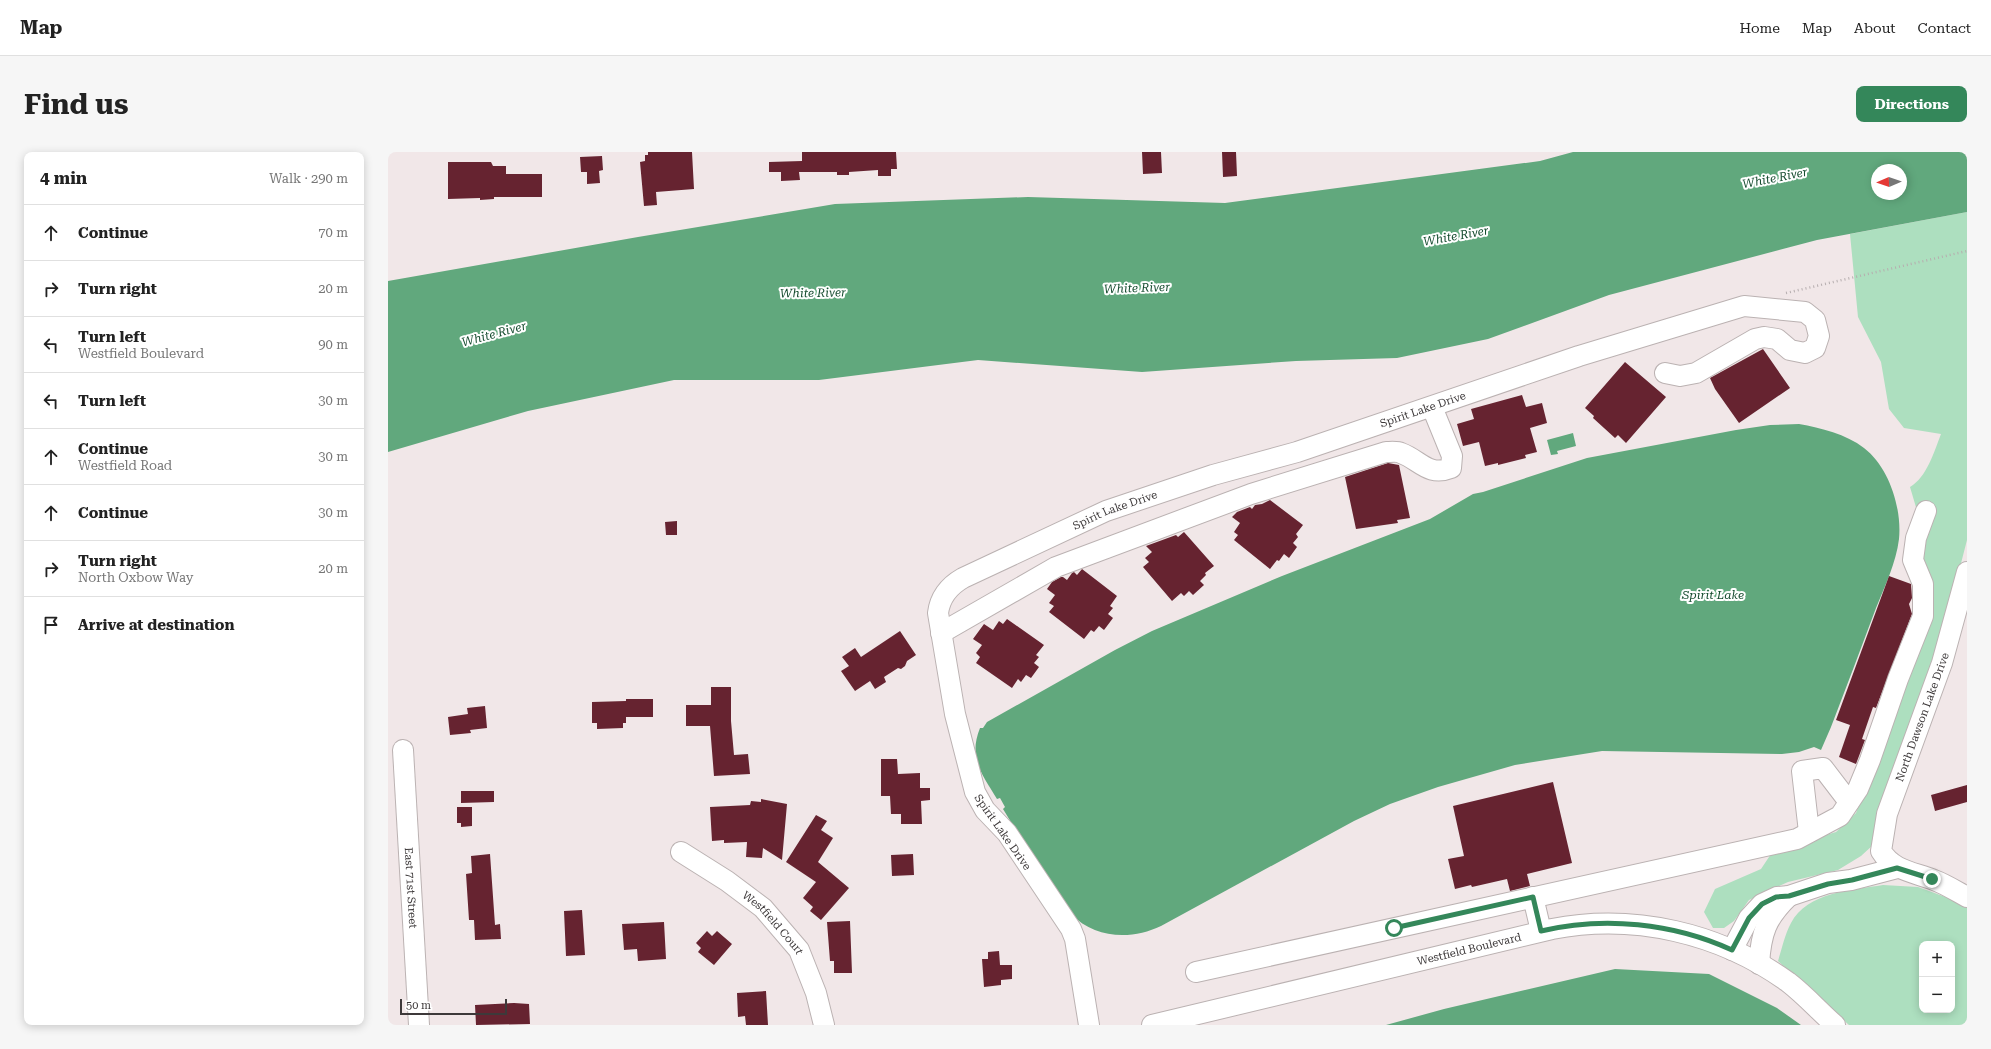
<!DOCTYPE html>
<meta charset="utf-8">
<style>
body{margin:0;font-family:"Roboto Serif",serif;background:#f6f6f6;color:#222}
.controls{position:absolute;right:12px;bottom:12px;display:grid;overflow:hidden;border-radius:8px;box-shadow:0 2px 10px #0003}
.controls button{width:36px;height:36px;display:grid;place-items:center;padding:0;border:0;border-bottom:1px solid #e0e0e0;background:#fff;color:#222;font:20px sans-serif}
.compass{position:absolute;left:1483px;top:12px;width:36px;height:36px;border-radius:50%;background:#fff;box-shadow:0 2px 10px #0003;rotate:268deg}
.scale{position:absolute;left:12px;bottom:10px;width:107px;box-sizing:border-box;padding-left:4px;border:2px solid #3d393a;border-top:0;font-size:11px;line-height:14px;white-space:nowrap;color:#3d393a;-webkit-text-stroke:3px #fff;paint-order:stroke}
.stop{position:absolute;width:12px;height:12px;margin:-9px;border:3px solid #34875a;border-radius:50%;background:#fff}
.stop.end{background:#34875a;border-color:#fff;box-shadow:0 1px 4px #0008}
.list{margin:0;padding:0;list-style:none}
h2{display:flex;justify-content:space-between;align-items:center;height:52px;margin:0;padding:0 16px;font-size:17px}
h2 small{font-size:13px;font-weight:400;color:#767676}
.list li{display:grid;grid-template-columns:26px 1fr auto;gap:12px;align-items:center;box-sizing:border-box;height:56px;padding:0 16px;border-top:1px solid #e0e0e0}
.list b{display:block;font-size:15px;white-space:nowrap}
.list p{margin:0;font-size:13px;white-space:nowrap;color:#767676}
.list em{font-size:13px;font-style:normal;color:#767676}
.icon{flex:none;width:22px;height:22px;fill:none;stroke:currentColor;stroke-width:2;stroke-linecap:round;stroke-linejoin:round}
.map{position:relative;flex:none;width:1579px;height:873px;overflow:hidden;border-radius:8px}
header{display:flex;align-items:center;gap:24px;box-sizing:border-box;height:56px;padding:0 20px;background:#fff;border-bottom:1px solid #e0e0e0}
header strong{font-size:19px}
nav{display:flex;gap:22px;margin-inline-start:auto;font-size:14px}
.intro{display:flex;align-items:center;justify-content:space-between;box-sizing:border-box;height:96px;padding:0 24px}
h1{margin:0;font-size:28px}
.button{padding:10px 18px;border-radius:8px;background:#34875a;color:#fff;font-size:14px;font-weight:700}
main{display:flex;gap:24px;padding:0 24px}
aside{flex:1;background:#fff;border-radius:8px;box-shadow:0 2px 10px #0003}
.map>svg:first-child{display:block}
.green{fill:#addfbf;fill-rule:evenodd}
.water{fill:#61a87d;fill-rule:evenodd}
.building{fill:#662330}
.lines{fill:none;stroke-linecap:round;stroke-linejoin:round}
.minor-casing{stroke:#bbb2b2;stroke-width:22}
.path{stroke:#b6aeaf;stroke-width:2.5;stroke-dasharray:1 3;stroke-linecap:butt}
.minor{stroke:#fff;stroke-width:20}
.route{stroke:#34875a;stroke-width:5}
.labels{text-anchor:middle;stroke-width:4;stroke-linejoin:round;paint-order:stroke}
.street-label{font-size:11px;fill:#3d393a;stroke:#fff}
.water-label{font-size:12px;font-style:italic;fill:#154c2f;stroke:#fff}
</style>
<header>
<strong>Map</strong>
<nav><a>Home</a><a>Map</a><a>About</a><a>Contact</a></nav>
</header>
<div class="intro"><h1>Find us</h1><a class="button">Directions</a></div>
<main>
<aside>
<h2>4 min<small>Walk · 290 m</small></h2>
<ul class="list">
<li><svg class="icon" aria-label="ahead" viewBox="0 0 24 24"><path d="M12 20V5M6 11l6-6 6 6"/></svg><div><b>Continue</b></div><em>70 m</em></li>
<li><svg class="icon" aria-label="right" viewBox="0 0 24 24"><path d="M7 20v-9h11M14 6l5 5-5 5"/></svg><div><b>Turn right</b></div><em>20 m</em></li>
<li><svg class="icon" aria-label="left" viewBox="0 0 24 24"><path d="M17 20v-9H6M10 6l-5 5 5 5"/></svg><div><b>Turn left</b><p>Westfield Boulevard</p></div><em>90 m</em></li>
<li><svg class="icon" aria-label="left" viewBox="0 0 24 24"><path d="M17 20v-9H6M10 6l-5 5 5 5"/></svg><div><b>Turn left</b></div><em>30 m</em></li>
<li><svg class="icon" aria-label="ahead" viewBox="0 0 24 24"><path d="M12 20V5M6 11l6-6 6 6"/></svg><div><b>Continue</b><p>Westfield Road</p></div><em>30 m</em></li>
<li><svg class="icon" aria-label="ahead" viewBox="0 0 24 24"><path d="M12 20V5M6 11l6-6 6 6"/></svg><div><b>Continue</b></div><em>30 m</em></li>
<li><svg class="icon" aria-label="right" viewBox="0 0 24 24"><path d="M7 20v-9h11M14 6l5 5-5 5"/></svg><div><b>Turn right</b><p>North Oxbow Way</p></div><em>20 m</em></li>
<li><svg class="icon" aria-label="arrive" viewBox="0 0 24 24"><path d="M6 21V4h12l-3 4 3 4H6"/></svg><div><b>Arrive at destination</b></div></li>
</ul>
</aside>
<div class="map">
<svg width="1579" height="873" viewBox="0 0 1579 873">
<rect width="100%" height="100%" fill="#f1e7e8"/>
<path class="green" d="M1579,60V388L1553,489L1485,693L1473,704L1450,718L1400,730L1361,748L1346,769L1336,776H1325L1316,760L1327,737L1373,717L1385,699L1448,680L1468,661L1522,510L1528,473L1530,362L1522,335C1539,325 1546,300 1553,282L1516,276L1501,257L1493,210L1470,165L1462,82Z
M1495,733L1530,735L1563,747L1579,756V873H1461L1390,809C1394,796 1397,782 1403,771C1419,740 1464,738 1495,733ZM1534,792H1564V858H1534Z"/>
<path class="water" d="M1185,0H1579V60L1429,88L1221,143L1100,187L1009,206L908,209L754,220L590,208L431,228H286L140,259L0,300V129L250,85L447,52L640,45L837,51L1152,9ZM1489,18H1513V42H1489Z
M1411,272C1433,276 1458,282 1476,296C1501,315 1514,356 1511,387C1508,411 1497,434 1488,456C1473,496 1458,536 1443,575L1433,598L1426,595L1411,600L1394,602L1214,599L1127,613L1050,635L1002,652L966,669L773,774C744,788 707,787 683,762C673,751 666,736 658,724C643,702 629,680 615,657L617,655L612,646L609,647C594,622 580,606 592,576H595L599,570L727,498L764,479L894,424L1042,367L1085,342L1095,340L1199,306L1348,278L1382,273Z
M1185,281L1188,294L1169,299L1170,302L1163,303L1159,288Z
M1227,817L1321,822L1389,856L1413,873H998L1056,857Z"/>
<path class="building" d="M260,0H304L306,37L268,40L269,53L256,54L252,10L257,9V3H260Z
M414,0H508L509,17H503V24H490V18L461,20V23H449V20H411L412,28L393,29V20H381V10L414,9Z
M754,0H773L774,21L755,22Z
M834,0H848L849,24L835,25Z
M214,4L215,18L211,19L212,31L199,32V20H193L192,5Z
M60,10H103L105,14H118V22H154V45H106V47L92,48V46L60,47Z
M1375,197L1402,236L1351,271L1327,237L1322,226Z
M1237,210L1278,245L1238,291L1230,283L1227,286L1205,266L1206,264L1197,256Z
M1134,243L1138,255L1154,251L1159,271L1142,276L1149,300L1137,303L1138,306L1110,313V311L1097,314L1091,290L1075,294L1069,272L1086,267L1083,257Z
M1000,311L1011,313L1022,366L1009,368L1010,371L968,377L957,325Z
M882,348L915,373L908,382L910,385L905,391L909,395L901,406L896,402L891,409L889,408L882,417L846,388L850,383L846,380L852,371L844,365L849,360L862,355L864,357L867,353L874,352Z
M289,369V383H278L277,370Z
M796,380L826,414L817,421L818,423L812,429L816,433L805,443L801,439L796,444L793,441L784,449L755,415L761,410L757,406L764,400L758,394L788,383L790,385Z
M694,417L729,444L722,454L725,456L720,462L725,466L716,478L711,474L706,480L703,478L696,487L661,460L666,454L661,451L667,443L659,437L664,430L673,425H675L679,428L684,421L686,420L689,423Z
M1501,424L1523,432L1524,446L1521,452L1524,462L1488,556L1485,555L1474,587L1477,588L1468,612L1451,605L1462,573L1448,568Z
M619,467L656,493L648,503L651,505L646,511L651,515L643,526L638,523L633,530L630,527L624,536L588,511L592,505L588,501L594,493L585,487L596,472L605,478L611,469L615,472Z
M512,479L528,503L519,509L517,514L513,517L510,516L496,525L498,530L487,537L482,529L467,539L453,519L461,514L454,505L467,496L473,505Z
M323,535H343V569L346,603L360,602L362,622L326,624L322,574H298V553H323Z
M238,547H265V565H238V571H235V576L209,577V571H204V550L238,549Z
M97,554L99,576L82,578L83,581L62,583L60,565L80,562L79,556Z
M493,607H509L510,622L532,621V636H542V648L533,649L534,672H513V662H503L502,644H493Z
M1165,630L1184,711L1139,722L1142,734L1122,739L1119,727L1084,735L1083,733L1067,737L1060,707L1076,704L1065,654Z
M1579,633V650L1547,659L1543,643Z
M73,639H106V650L73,651Z
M373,647L399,652L394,708L375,696L374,706L358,705L359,690L336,691V688L324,689L322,655L362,653L363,649L373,650Z
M69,655H84V674L73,675V671H69Z
M428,663L439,669L433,678L445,686L430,710L461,736L433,768L422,759L425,755L415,746L428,730L398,710Z
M102,702L107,773L112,772L113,787L87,788L86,768H81L78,722L84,721L83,704Z
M525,702L526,723L504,724L503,703Z
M194,758L197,803L178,804L176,759Z
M462,769L464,821H446V809H442L439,770Z
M276,770L278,807L250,809L249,797L236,798L234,772Z
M319,779L324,784L329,779L344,792L326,813L310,800L313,796L308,791Z
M611,799L612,813H624V827L613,828V833L596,835L594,807H600V800Z
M378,839L380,873H358L357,864L350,865L349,841Z
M126,851L141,852L142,872L88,873L87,853Z"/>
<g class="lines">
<defs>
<g id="minor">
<path d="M1579,420L1554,511L1499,662L1493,699C1505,719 1526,720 1546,728C1557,732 1568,739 1579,745"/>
<path d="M553,481L668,415L863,342L998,300C1002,300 1009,299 1013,301C1032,308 1040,325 1063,316L1064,304L1044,255"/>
<path id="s1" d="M15,598L31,873"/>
<path d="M1421,680L1414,619L1435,616L1461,650"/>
<path id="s2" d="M293,700L339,729L375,756L411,798L428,841L436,873"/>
<path d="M1145,745L1153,779"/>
<path d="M1344,798L1361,766L1374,752L1389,745L1401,744L1440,731L1463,728L1509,716"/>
<path d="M1371,812C1373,781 1378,766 1401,744"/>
<path d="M808,820L1409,687L1452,664L1470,637L1482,608L1510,527L1535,464V432L1525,408L1528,386L1538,359"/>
<path id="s3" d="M701,873L687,787L683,777L619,681L597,658L587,640L567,562L550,461C552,445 561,434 575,426L718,359L825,323L909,300L1191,204L1356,154L1417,160L1427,168L1431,184L1427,196L1417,201L1402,198L1389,187L1376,185L1367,187L1308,221L1292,224L1277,221"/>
<path id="s4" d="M764,873L1164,777C1246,761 1332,781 1400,830C1417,843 1431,859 1447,873"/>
</g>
</defs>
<use href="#minor" class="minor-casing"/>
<path class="path" d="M1398,141L1579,99"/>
<use href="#minor" class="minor"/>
</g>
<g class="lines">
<path class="route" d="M1006,776L1145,745L1153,779C1216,764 1285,771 1344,798L1361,766L1374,752L1388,745L1401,744L1440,732L1464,728L1509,716L1544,727"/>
</g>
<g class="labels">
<g class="street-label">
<text dy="4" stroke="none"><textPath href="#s3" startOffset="984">Spirit Lake Drive</textPath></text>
<text dy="4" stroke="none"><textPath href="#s3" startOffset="660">Spirit Lake Drive</textPath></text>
<text transform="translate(1534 565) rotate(-70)" y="4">North Dawson Lake Drive</text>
<text transform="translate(615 680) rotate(55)" y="4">Spirit Lake Drive</text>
<text dy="4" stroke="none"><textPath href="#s1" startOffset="138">East 71st Street</textPath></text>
<text dy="4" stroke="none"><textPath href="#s2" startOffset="117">Westfield Court</textPath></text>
<text dy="4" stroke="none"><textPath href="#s4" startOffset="326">Westfield Boulevard</textPath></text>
</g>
<g class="water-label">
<text transform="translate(1387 26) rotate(-11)" y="4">White River</text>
<text transform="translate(1068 84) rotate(-10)" y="4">White River</text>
<text transform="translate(749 136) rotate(-2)" y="4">White River</text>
<text transform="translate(425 141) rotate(-1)" y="4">White River</text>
<text transform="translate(106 182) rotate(-15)" y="4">White River</text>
<text x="1325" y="447">Spirit Lake</text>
</g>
</g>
</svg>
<div class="controls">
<button>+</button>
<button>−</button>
</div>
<svg class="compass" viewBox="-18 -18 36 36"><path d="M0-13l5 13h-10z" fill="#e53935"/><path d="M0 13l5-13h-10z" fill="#767676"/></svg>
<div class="scale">50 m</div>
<div class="stop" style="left:1006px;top:776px"></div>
<div class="stop end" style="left:1544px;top:727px"></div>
</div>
</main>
